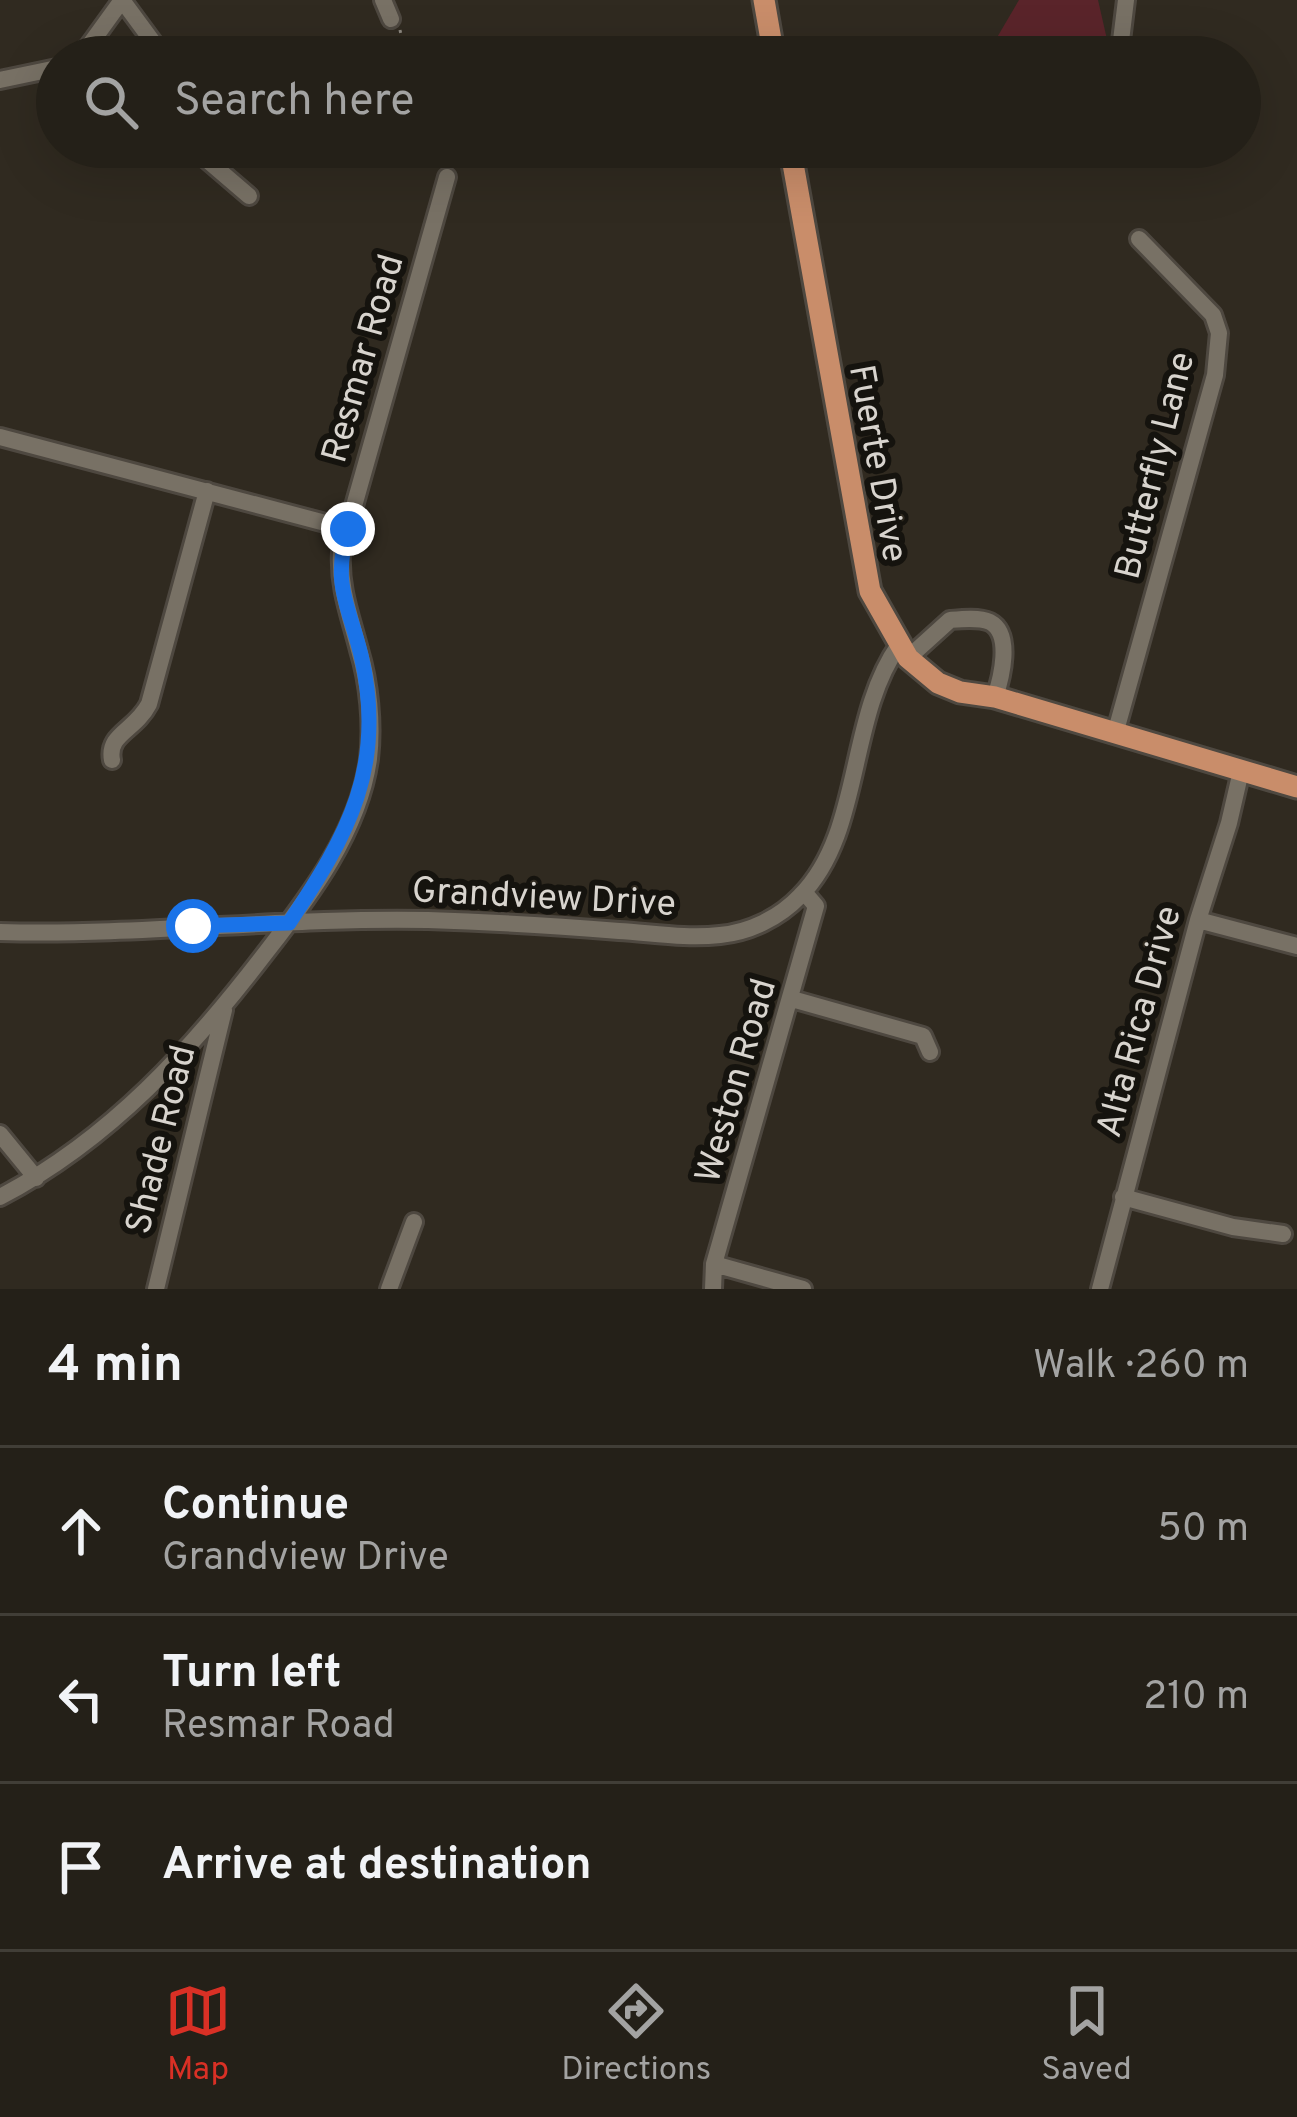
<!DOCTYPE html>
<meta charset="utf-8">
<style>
body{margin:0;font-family:Overpass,sans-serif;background:#302d25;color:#f1f3f6}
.stop{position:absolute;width:36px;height:36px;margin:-27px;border:9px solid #1a73e8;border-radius:50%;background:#fff}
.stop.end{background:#1a73e8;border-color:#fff;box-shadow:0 3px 12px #0008}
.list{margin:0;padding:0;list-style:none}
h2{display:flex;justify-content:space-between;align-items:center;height:156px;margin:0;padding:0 48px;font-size:51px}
h2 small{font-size:39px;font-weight:400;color:#a3a3a2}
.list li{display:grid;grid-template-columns:78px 1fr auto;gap:36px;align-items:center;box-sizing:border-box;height:168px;padding:0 48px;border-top:3px solid #413e37}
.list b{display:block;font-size:45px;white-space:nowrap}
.list p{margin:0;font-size:39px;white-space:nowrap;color:#a3a3a2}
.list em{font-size:39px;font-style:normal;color:#a3a3a2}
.icon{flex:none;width:66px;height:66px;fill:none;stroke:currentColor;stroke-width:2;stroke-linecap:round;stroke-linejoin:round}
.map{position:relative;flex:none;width:1297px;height:1289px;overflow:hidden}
.search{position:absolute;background:#242018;box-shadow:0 12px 48px #0002;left:36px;right:36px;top:36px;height:132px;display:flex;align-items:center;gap:30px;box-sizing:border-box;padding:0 42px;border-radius:66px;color:#a3a3a2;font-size:45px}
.sheet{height:660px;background:#242018}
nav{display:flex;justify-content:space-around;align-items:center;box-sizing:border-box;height:168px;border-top:3px solid #413e37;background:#242018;font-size:33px;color:#a3a3a2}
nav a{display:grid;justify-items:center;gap:6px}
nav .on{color:#d93025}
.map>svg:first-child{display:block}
.grass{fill:#5a242a}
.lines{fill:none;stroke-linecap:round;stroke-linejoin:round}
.minor-casing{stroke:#4e4840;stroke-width:22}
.major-casing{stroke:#4e4840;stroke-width:27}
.path{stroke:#8c877f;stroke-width:3;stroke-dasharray:3 9;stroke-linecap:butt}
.minor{stroke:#787165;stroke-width:16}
.major{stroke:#c98d6a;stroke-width:21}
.route{stroke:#1a73e8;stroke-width:15}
.labels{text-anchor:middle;stroke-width:12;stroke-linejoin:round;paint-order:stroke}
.street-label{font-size:36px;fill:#d8d4ce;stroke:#15130e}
</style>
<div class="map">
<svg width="1297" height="1289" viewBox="0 0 1297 1289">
<rect width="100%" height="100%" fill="#302a20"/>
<path class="grass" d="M1019,0H1098L1111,57H994L992,46Z"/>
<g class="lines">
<defs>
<path id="minor" d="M122,0L164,57
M383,0L391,19
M76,57L88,47L122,0
M1119,57L1126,0
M0,80L57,68
M202,147L207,160L249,196
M0,437L348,529
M908,658L950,620C961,619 979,617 990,622C1013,634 1001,679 995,697
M1115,734L1215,375L1219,333L1213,315L1139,239
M112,760C107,734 135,731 149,704L207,491
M1198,920L1297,946
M0,932C143,936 286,917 428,920C492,922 556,926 619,931C652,933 687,939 720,935C750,932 779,918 800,896C863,833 847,718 899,645
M792,999L923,1036L930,1052
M0,1134L36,1178
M0,1197C111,1139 192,1049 267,951C310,896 359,831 369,759C373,724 369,683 359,650C350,615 339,588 341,552L447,177
M1123,1197L1233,1227L1283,1234
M714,1264L803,1289
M156,1289L224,1010
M389,1289L414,1222
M713,1289L714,1264L816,906L804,892
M1100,1289L1198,920L1229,823L1241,771"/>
<path id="major" d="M764,0L774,57
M790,147L870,591L908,658L938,683L960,692L995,697L1297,787"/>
</defs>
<use href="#minor" class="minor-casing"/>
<use href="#major" class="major-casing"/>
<path class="path" d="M400,30L406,57
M435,147L440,162"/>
<use href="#minor" class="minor"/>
<use href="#major" class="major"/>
</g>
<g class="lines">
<path class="route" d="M193,926L289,923C348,835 387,766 361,655C348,603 332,585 348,529"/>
</g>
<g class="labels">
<g class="street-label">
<text transform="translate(361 358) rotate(-74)" y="13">Resmar Road</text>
<text transform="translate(880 463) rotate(80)" y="13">Fuerte Drive</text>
<text transform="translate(1153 465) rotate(-76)" y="13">Butterfly Lane</text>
<text transform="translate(544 895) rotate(3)" y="13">Grandview Drive</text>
<text transform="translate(1137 1021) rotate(-75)" y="13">Alta Rica Drive</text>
<text transform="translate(734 1080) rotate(-74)" y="13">Weston Road</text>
<text transform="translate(159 1139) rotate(-76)" y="13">Shade Road</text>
</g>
</g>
</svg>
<div class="stop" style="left:193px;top:926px"></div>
<div class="stop end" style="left:348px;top:529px"></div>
<div class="search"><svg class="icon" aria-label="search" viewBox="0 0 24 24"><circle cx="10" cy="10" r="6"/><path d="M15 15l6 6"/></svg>Search here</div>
</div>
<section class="sheet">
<h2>4 min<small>Walk · 260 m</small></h2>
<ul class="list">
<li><svg class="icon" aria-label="ahead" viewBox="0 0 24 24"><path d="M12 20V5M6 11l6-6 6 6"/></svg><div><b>Continue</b><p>Grandview Drive</p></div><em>50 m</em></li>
<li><svg class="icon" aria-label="left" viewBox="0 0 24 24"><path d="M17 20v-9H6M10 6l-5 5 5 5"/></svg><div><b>Turn left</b><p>Resmar Road</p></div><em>210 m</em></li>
<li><svg class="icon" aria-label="arrive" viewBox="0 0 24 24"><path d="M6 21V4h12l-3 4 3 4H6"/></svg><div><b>Arrive at destination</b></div></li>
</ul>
</section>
<nav>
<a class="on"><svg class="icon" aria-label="map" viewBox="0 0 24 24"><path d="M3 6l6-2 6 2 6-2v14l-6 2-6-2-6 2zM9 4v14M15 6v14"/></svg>Map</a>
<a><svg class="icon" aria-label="directions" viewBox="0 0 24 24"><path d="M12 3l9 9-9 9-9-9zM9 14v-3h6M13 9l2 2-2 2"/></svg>Directions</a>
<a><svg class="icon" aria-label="saved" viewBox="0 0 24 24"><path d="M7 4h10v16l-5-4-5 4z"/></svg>Saved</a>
</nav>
